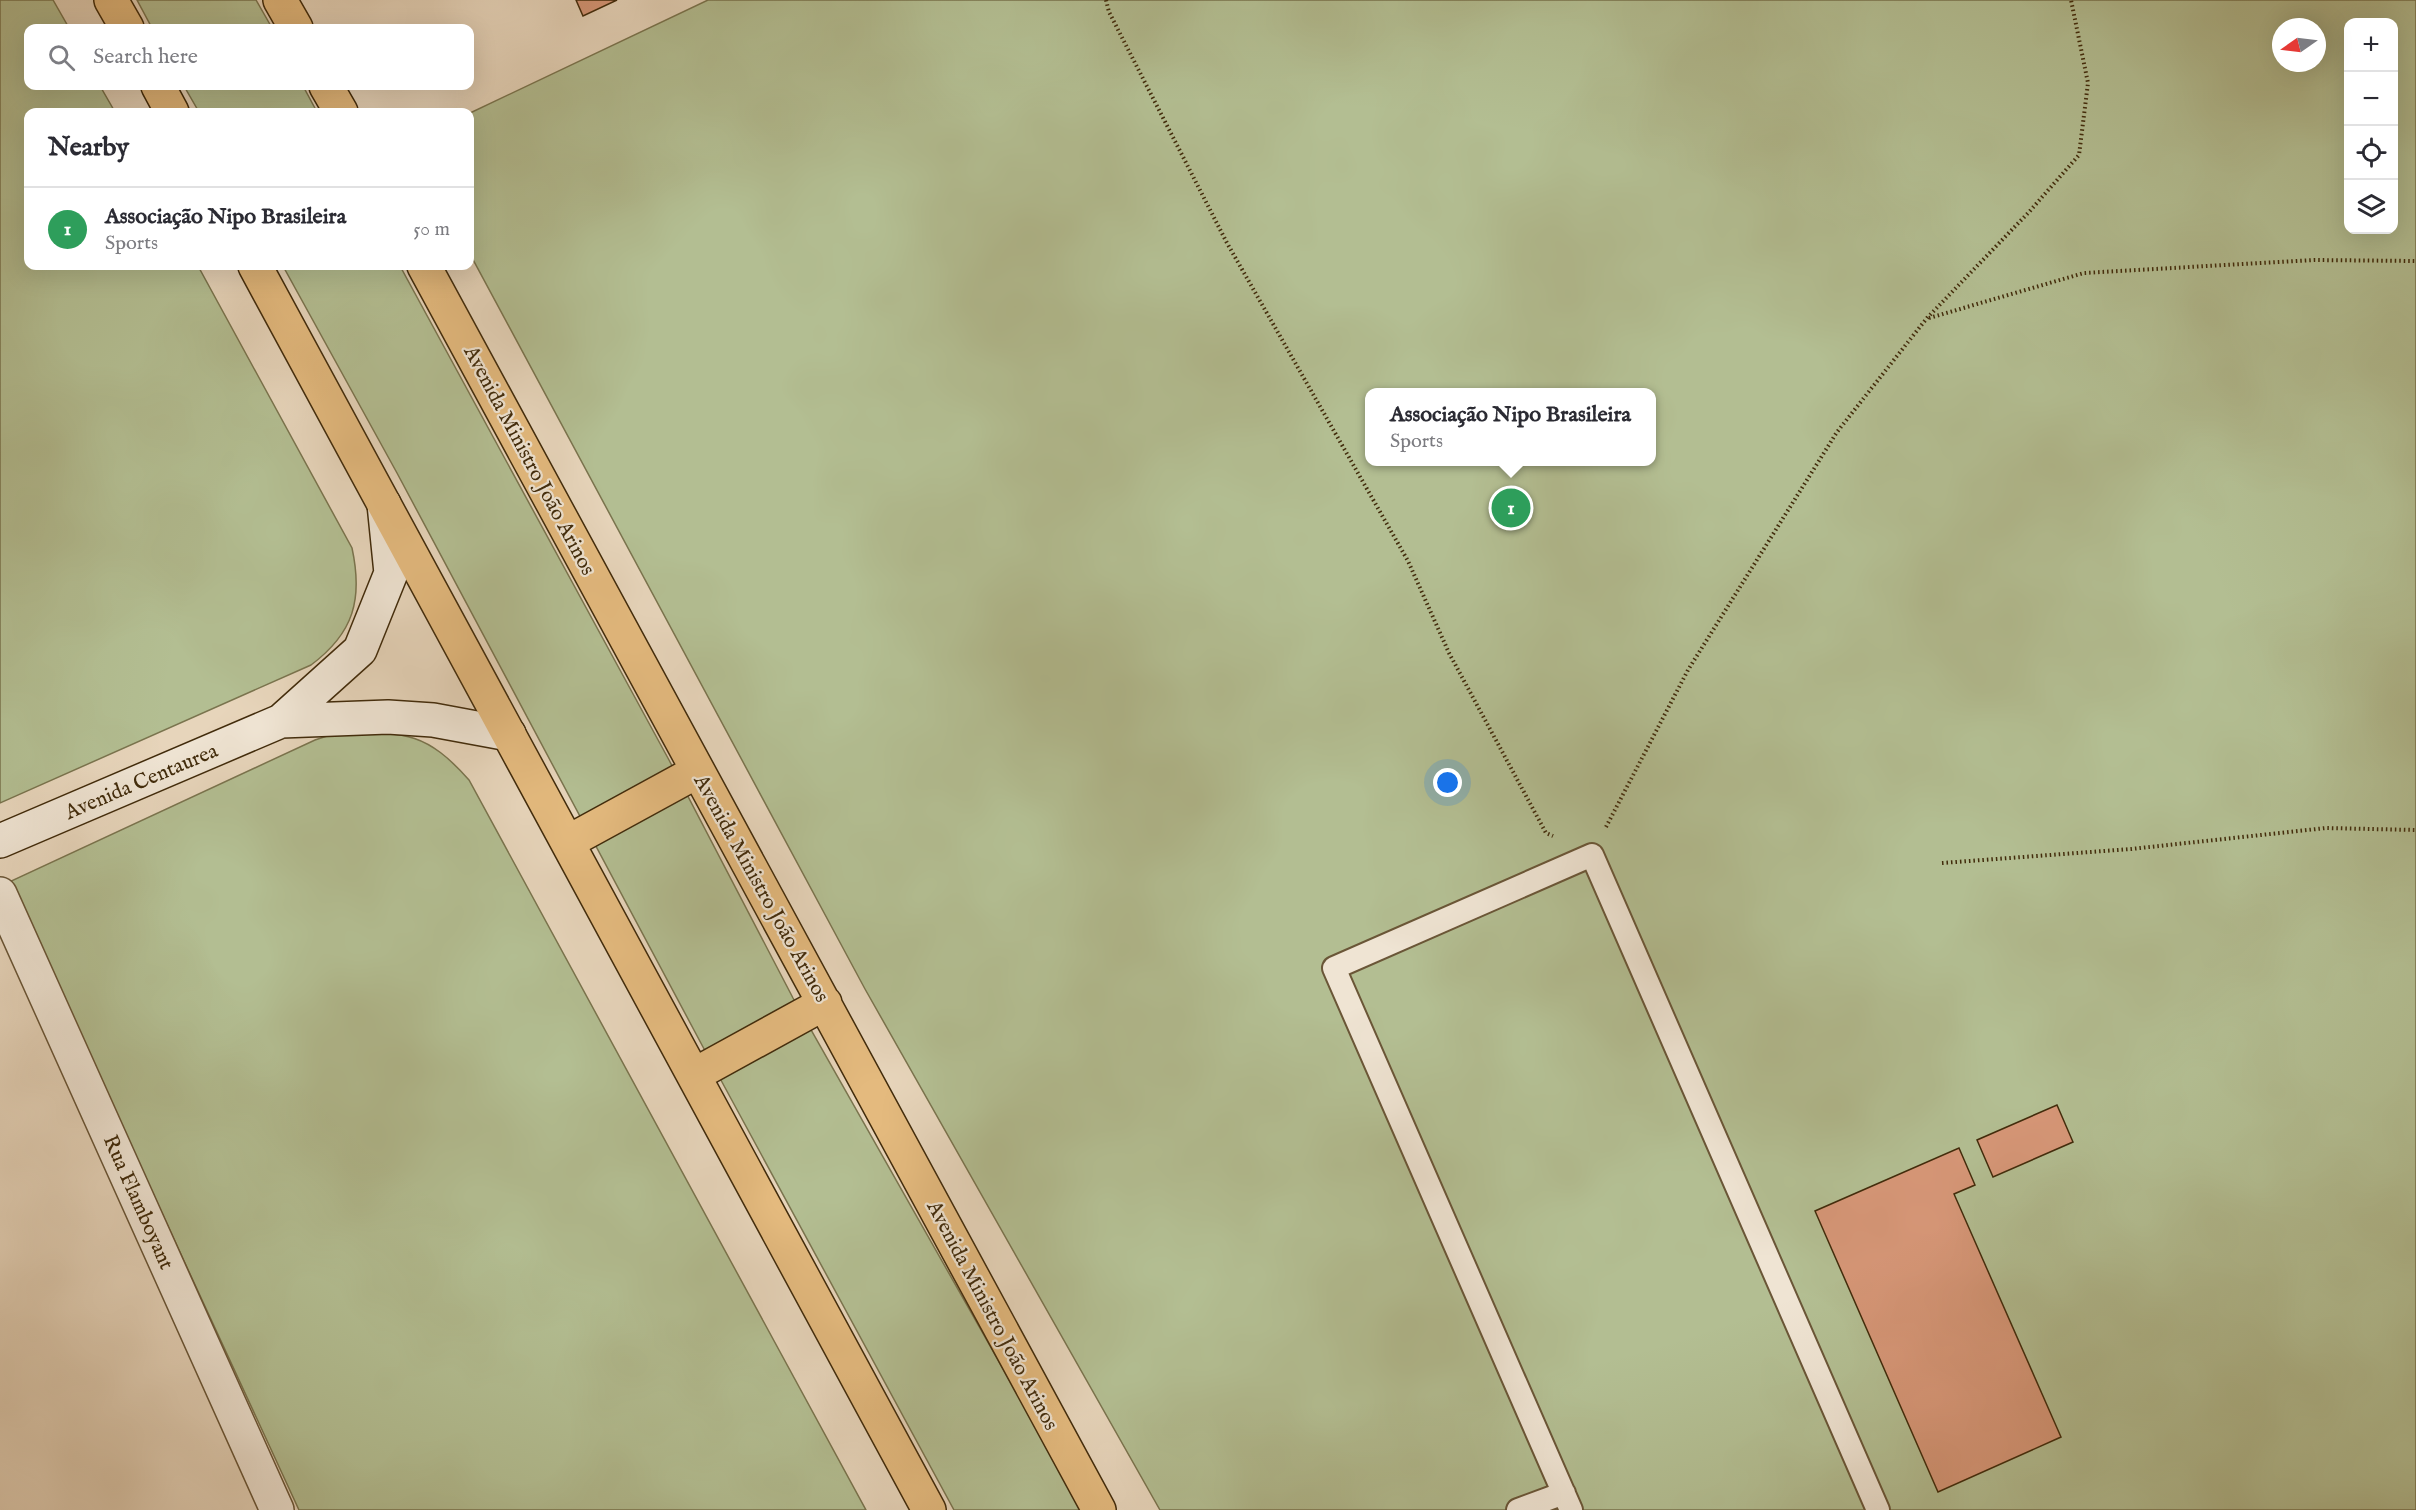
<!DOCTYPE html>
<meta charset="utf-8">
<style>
body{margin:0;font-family:"IM FELL English",serif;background:#f7f7f7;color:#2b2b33}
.controls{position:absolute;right:18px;top:18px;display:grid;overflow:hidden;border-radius:12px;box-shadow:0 6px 24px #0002}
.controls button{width:54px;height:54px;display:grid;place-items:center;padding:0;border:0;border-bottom:2px solid #e1e1e2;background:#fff;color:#2b2b33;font:30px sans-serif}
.compass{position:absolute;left:2272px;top:18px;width:54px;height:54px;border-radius:50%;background:#fff;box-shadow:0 6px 24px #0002;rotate:256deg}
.you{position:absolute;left:1448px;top:783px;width:21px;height:21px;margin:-15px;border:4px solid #fff;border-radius:50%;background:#1a73e8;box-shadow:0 0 0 9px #1a73e833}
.badge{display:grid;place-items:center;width:39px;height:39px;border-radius:50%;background:#8f2418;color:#fff;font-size:20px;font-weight:700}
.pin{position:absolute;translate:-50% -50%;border:3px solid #fff;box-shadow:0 2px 6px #0006}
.popup{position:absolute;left:1365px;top:388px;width:291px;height:78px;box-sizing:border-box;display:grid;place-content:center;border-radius:12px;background:#fff;filter:drop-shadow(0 2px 4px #0005);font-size:20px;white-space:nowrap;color:#7c7c81}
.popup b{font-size:22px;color:#2b2b33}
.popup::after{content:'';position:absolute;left:50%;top:100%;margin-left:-12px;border:12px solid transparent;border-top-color:#fff}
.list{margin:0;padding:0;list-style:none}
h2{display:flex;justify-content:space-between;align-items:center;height:78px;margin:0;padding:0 24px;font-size:26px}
h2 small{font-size:20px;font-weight:400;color:#7c7c81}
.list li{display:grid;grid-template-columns:39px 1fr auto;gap:18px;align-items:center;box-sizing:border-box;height:84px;padding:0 24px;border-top:2px solid #e1e1e2}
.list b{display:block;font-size:22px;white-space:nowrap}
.list p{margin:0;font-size:20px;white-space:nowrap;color:#7c7c81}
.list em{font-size:20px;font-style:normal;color:#7c7c81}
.icon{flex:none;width:33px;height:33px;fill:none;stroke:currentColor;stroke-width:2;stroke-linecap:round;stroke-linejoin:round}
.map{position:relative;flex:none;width:2416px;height:1510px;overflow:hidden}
.search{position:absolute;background:#fff;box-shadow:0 6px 24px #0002;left:24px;top:24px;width:450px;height:66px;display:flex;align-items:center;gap:15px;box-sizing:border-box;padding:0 21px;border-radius:12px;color:#7c7c81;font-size:22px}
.panel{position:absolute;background:#fff;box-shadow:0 6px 24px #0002;left:24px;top:108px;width:450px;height:162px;border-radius:12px}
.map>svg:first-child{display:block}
.green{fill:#b3be92;stroke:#7a744e;stroke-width:1.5;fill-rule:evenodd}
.building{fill:#d79778;stroke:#412b0b;stroke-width:1.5}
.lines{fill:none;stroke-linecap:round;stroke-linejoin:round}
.lane-casing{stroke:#6a5637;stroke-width:26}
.street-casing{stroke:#6a5637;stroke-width:36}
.secondary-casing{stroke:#412b0b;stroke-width:36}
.primary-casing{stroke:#412b0b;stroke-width:36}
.path{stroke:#412b0b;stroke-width:4;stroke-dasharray:1.5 3;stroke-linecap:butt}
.lane{stroke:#efe4d3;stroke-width:22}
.street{stroke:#efe4d3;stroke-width:33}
.secondary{stroke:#efe4d3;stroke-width:33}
.primary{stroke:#e4ba7e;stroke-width:33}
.labels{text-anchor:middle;stroke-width:4.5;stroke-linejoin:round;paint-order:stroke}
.street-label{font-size:21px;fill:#412b0b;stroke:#efe4d3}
</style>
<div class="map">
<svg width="2416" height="1510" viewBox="0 0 2416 1510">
<rect width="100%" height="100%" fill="#e7d5bb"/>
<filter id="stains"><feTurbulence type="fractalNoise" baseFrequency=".00333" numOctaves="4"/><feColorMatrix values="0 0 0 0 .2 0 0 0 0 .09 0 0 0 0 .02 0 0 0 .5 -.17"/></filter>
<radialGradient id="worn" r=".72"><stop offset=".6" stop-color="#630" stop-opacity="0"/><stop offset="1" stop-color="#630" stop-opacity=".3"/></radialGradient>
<path class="green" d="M0,0H53L69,28H28V86H100L115,112H28V266H198L352,548C363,599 354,633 311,665L0,803Z
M137,0H256L272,28H152Z
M708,0H2416V1510H1160L865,989L470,254V113ZM2348,22H2394V230H2348ZM2281,27H2317V63H2281ZM1370,392H1652V462H1370Z
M184,86H303L317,112H199Z
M283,266H400L669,760L793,998L1083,1510H954L703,1047L397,473Z
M336,733C401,733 423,728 469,780L866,1510H299L9,882L315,740Z"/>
<path class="building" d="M576,0H617L583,16Z
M2057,1105L2073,1142L1993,1177L1977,1140Z
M1959,1148L1975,1185L1954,1194L2061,1437L1938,1492L1815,1211Z"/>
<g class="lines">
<defs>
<path id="lane" d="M1518,1510L1564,1493
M1571,1510L1334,968L1592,855L1878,1510"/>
<path id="street" d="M0,894L277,1510"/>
<path id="secondary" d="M281,721L388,717L433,720L509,734
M0,841L281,721L360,650L391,573L384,504"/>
<path id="primary" d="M111,0L127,28
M280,0L296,28
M158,86L172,112
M326,86L341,112
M255,266L929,1510
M424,266L1099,1510
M568,842L698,771
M694,1075L825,1003"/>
</defs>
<use href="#lane" class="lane-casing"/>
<use href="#street" class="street-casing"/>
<use href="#secondary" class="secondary-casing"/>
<use href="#primary" class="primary-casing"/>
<path class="path" d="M1106,0L1109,12L1227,243L1408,561L1449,653L1546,833L1553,836
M1929,318L2084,273L2314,260L2416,261
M1606,827L1688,670L1837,432L1927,318L2029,212L2079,155L2088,83L2071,0
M1942,863L2131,849L2326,828L2416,830"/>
<use href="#lane" class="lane"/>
<use href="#street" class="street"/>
<use href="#secondary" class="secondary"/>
<use href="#primary" class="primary"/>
</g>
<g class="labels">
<g class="street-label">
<text transform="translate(530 460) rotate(62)" y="7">Avenida Ministro João Arinos</text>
<text transform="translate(141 781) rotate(-23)" y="7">Avenida Centaurea</text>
<text transform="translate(762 888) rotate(61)" y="7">Avenida Ministro João Arinos</text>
<text transform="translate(139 1202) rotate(66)" y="7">Rua Flamboyant</text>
<text transform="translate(993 1315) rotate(62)" y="7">Avenida Ministro João Arinos</text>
</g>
</g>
<rect width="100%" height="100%" filter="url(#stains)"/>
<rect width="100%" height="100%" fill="url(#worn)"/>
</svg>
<div class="controls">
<button>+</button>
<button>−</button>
<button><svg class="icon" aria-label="locate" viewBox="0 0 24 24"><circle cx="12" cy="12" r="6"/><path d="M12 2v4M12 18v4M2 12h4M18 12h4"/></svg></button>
<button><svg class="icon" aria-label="layers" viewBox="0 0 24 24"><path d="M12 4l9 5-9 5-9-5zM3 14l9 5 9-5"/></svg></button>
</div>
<svg class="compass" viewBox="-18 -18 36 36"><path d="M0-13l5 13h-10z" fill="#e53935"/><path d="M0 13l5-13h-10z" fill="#7c7c81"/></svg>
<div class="you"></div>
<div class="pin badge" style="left:1511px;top:508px;background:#2e9e5b">1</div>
<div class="popup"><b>Associação Nipo Brasileira</b>Sports</div>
<div class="search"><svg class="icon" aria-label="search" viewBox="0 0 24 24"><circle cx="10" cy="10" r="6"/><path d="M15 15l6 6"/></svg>Search here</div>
<section class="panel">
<h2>Nearby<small></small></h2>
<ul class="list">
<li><span class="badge" style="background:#2e9e5b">1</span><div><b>Associação Nipo Brasileira</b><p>Sports</p></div><em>50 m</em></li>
</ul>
</section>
</div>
